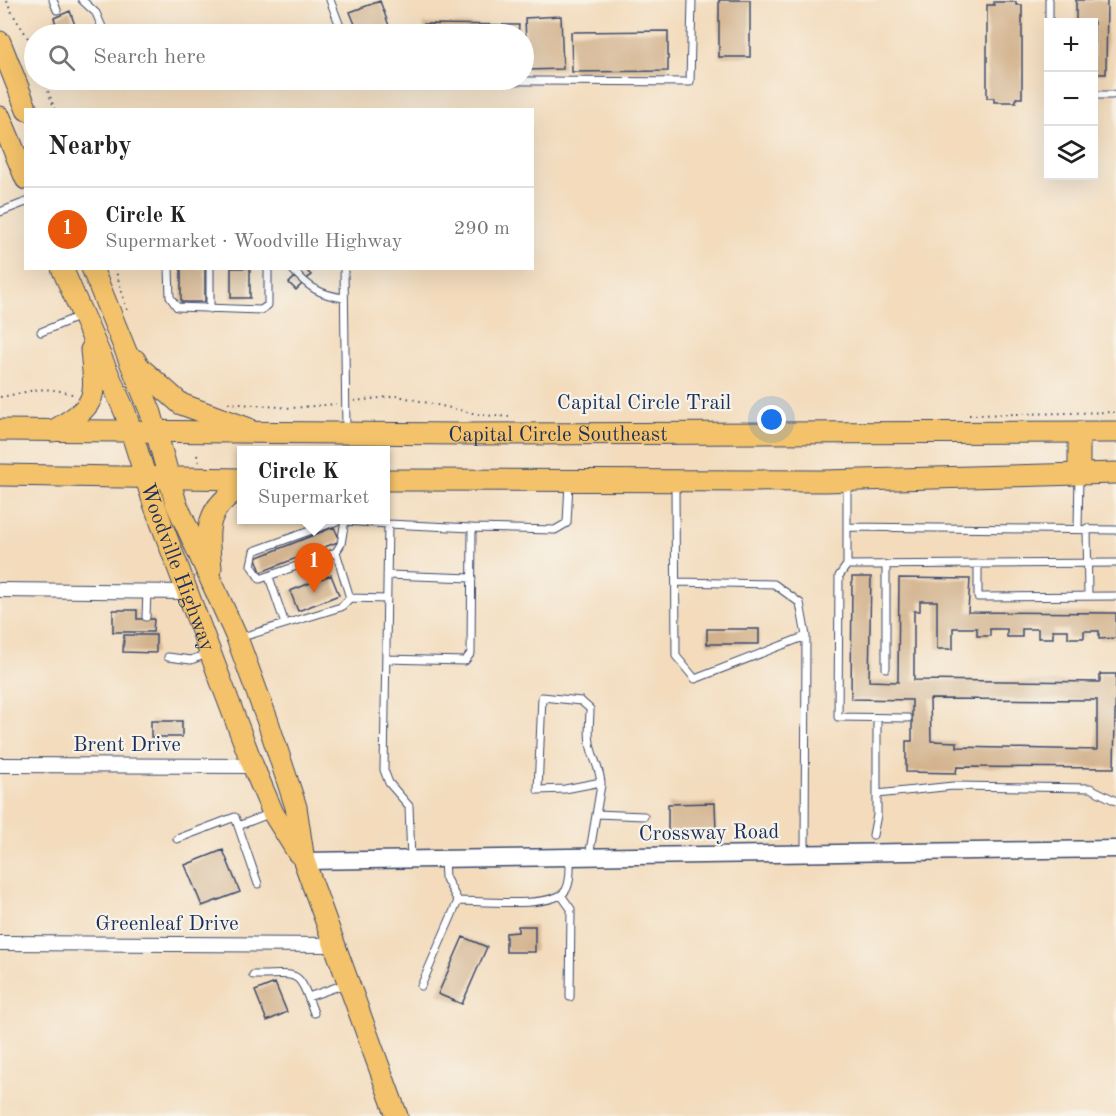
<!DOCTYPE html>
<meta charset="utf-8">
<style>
body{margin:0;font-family:"Old Standard TT",serif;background:#f2f2f2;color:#222}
.controls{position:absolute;right:18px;top:18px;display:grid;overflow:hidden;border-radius:0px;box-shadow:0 6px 24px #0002}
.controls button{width:54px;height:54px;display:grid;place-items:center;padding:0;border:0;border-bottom:2px solid #e0e0e0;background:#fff;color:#222;font:30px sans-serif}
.you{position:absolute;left:772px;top:420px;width:21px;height:21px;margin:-15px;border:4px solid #fff;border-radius:50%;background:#1a73e8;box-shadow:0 0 0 9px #1a73e833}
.badge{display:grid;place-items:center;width:39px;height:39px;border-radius:50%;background:#ea580c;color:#fff;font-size:20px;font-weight:700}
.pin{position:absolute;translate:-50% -50px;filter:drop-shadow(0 2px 3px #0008)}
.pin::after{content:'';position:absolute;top:32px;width:21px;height:18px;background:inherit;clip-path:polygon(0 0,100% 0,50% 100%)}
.popup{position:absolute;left:237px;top:446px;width:153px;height:78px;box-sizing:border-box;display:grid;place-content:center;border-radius:0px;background:#fff;filter:drop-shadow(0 2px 4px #0005);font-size:20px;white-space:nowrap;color:#767676}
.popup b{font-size:22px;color:#222}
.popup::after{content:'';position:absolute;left:50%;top:100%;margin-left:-12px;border:12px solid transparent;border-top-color:#fff}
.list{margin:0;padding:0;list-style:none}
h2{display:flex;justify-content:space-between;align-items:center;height:78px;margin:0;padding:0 24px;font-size:26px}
h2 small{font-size:20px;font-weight:400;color:#767676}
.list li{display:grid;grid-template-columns:39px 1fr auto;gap:18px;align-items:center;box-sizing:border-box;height:84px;padding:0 24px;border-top:2px solid #e0e0e0}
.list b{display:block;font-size:22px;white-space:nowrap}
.list p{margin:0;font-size:20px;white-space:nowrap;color:#767676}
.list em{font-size:20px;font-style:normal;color:#767676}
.icon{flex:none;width:33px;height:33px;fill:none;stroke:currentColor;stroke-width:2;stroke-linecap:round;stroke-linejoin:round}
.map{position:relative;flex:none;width:1116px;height:1116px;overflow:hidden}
.search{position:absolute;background:#fff;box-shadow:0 6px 24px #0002;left:24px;top:24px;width:510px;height:66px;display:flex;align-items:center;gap:15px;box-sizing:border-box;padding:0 21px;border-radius:33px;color:#767676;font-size:22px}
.panel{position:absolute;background:#fff;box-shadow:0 6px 24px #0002;left:24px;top:108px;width:510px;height:162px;border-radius:0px}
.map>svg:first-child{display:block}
.building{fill:#d3b38e;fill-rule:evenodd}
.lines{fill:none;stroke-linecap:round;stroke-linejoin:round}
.service-casing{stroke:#3b496c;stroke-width:9}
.minor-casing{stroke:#3b496c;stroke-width:16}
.tertiary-casing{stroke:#3b496c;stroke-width:19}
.primary-casing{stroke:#3b496c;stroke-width:23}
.path{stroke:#3b496c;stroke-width:2;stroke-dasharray:1.5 4.5;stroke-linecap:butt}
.service{stroke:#fff;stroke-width:7}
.minor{stroke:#fff;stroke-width:14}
.tertiary{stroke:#fff;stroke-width:16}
.primary{stroke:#f3c26a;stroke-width:21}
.labels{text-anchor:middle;stroke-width:4.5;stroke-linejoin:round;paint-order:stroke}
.street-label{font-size:21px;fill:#1b2f5e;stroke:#f7f3e8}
</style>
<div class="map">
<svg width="1116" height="1116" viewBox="0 0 1116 1116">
<rect width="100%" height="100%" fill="#f7f3e8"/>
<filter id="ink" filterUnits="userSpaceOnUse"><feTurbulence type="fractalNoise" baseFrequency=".0167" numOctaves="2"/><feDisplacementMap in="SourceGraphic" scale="12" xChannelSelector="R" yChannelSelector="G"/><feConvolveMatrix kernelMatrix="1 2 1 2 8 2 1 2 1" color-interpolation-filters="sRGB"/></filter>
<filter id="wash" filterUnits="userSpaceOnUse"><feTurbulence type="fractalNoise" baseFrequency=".008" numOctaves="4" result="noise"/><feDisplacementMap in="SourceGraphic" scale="24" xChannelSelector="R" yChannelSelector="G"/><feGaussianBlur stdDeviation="1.35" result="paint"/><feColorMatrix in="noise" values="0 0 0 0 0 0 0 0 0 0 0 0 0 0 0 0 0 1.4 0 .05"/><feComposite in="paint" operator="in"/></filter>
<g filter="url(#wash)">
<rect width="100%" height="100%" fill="#f3dbbc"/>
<g id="blocks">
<path class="building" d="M719,0H750V57H719Z
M1076,0H1107L1106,74H1094V22H1076Z
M380,1L392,34H359L350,12Z
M994,2H1016V5H1022V98H1016V102H994V98H987V5H994Z
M70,11L78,34H59L54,18Z
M561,16L563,69L527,70L525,18Z
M424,24L519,25L518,34H424Z
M668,31V71L572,72L571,32Z
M181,268H205V302H181Z
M231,268H250V298H231Z
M304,268L311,275L296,290L289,283Z
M334,527L340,541L261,572L256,558Z
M331,575L339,595L298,611L290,591Z
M852,577H871L869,681L898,682L899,578L970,579L968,612L1116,613V638L1099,639V631H1084V638H1068V630H1053V638H1038V629H1022V637H1007V629H990V636H977V628H953V649H937V601H920V611H914V680L1100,682V674H1116L1114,768L957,767L956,773L906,772V741H912V700L851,699ZM930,699L1097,700V750L957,747V742L931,741Z
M113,610H137V619H154L153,632H113Z
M707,629H759V644H707Z
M124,635H156V653L123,652Z
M151,721H182V737H151Z
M715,803L716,830L668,831V804Z
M223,850L240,892L202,906L185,865Z
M518,926H535V952H506V933L518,932Z
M463,937L487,947L462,1004L438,994Z
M275,983L287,1012L267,1021L255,991Z"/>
</g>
</g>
<g filter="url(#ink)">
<use href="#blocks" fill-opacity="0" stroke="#3b496c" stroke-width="1.5"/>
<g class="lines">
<defs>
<path id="service" d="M53,0L57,10
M82,0L96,13L105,34
M330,0L343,34
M1049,0V22
M361,80L690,82L692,0
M1094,95H1112
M0,212L26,202
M169,268L170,297L177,307L261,310L268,305V268
M291,268C308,287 320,295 344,298
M344,268L346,431
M210,309V268
M41,332L80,316
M675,483L676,656L695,679L806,636L800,603L774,584L676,582
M847,483V565L839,576L838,717L908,718
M340,520L254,551L251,565L260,579L336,552L341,544L345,520
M344,521L388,524L384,770L389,783L409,806L411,860
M847,527L1116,530
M472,528L555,530L567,523L569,483
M1078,528L1079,475
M1087,528L1088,596
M978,564V597L1116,596
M847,565L1116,563
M387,575L472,578
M269,577L285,624
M350,598L387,599
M146,617L147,591
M239,638L341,607L350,598L336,552
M168,657L191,660L209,653
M386,659L465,661L471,653L472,528L388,524
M886,668V565
M877,794L953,786L1090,788L1116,801
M596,814L644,816
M238,826L269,814
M873,835L877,815V718
M177,839L235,817L258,884
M805,854L806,636
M589,857L601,785C601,769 592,758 590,743C588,732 590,720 590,709L581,701L542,697L538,790L565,789L601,782
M444,860L445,877L458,901
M561,895L571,909L570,997
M458,901C480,901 554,909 566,890C571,881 570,868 570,858
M253,975C301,975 297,967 314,1013
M421,986L458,901
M308,997L345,984"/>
<path id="minor" d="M0,590L187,592
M0,765L253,766
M0,943L334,945"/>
<path id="tertiary" d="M304,861L1116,849"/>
<g id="primary">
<path d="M0,42L27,110"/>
<path d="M0,117L26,179"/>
<path id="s1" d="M62,268L125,412L154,504L253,766L273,813L298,853"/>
<path d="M92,268L151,413L176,503L237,638L268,722L296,807L304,861L397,1116"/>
<path d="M135,360L139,367L181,404L247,428"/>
<path id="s2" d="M0,430L461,434L1116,432"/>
<path d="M53,431C98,404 96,400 91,350"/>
<path d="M1079,473V432"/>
<path d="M0,475L242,479"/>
<path d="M386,480L825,481L1116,473"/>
<path d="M211,568C207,529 204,509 242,487"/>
</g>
</defs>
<use href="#service" class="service-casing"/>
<use href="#minor" class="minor-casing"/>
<use href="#tertiary" class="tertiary-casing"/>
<use href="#primary" class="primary-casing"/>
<path class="path" d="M7,0C12,19 27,30 34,52
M44,80L55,110
M115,268L127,310
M0,397C32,392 41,384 75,395
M354,401L398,396L481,415L513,417
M228,403L292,408L336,404
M969,415L1116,412
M197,455L199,463"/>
<use href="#service" class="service"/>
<use href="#minor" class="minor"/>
<use href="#tertiary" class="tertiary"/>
<use href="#primary" class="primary"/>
</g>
</g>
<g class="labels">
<g class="street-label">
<text x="644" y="409">Capital Circle Trail</text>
<text dy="7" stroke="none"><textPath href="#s2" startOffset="558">Capital Circle Southeast</textPath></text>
<text dy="7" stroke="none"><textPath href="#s1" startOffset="321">Woodville Highway</textPath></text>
<text x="127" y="751">Brent Drive</text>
<text transform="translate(709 832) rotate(-1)" y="7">Crossway Road</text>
<text x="167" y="930">Greenleaf Drive</text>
</g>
</g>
</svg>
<div class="controls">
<button>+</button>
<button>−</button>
<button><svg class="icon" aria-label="layers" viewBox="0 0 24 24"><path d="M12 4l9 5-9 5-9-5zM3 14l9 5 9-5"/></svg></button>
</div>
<div class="you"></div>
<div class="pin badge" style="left:314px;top:593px">1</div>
<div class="popup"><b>Circle K</b>Supermarket</div>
<div class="search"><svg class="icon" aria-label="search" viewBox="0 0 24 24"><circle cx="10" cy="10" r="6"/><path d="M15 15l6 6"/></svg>Search here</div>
<section class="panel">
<h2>Nearby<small></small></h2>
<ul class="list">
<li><span class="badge">1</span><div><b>Circle K</b><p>Supermarket · Woodville Highway</p></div><em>290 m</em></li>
</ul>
</section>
</div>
